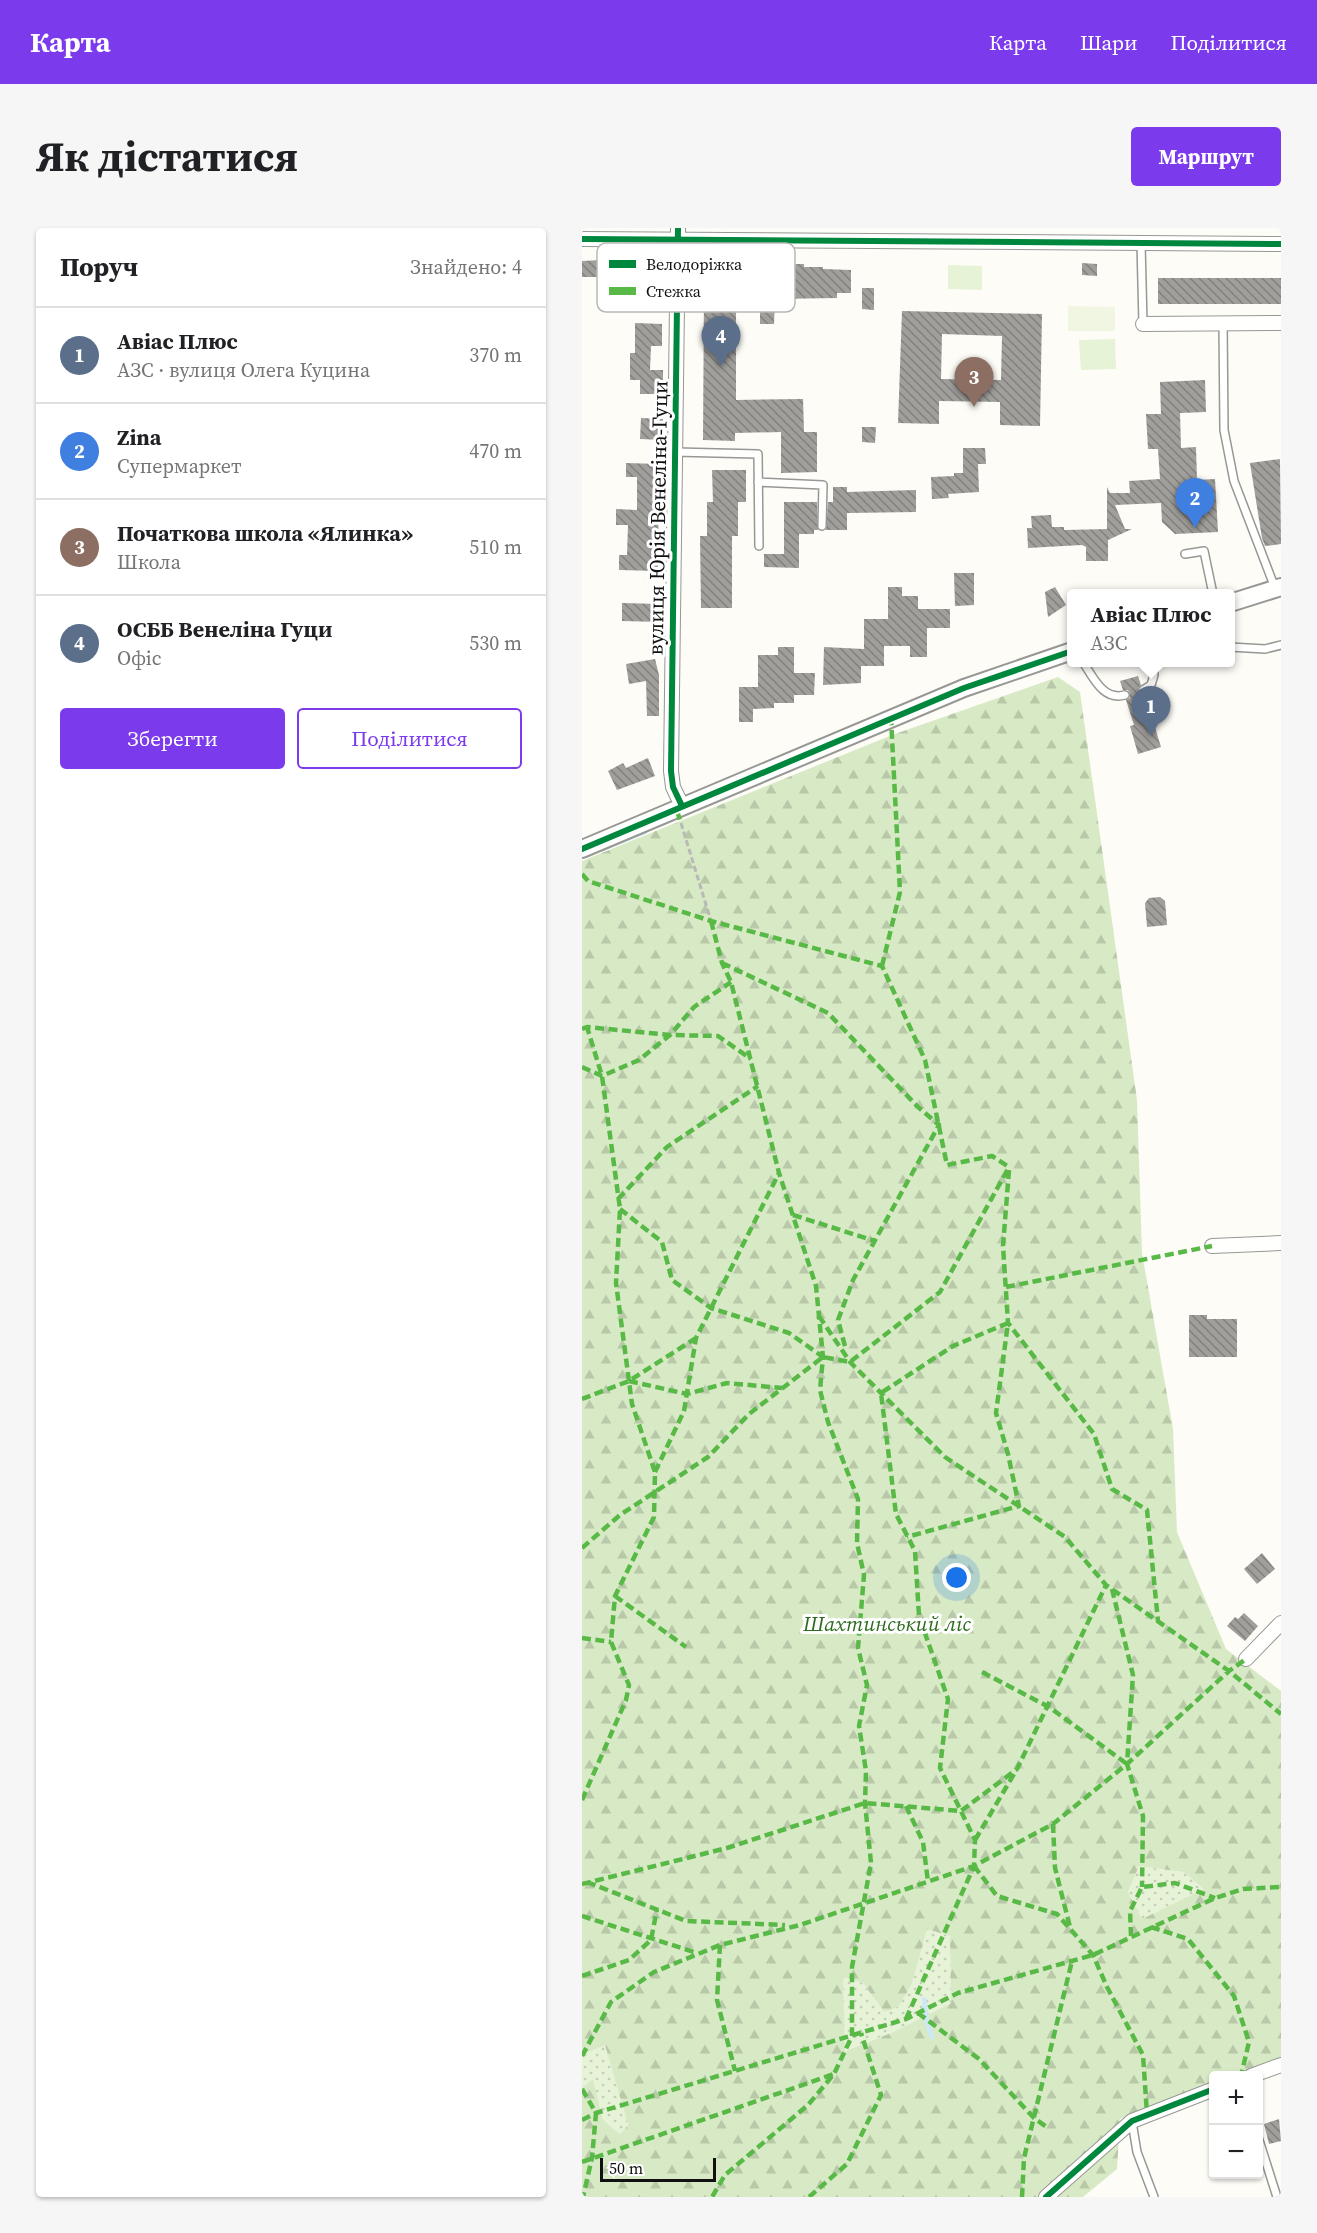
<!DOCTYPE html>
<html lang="uk">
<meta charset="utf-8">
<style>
body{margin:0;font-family:"Source Serif 4",serif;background:#f6f6f6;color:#202124}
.controls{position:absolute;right:18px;bottom:18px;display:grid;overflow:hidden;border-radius:6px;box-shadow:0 2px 4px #0004}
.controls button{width:54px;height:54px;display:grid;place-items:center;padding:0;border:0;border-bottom:2px solid #e0e0e0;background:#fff;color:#202124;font:30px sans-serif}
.scale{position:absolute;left:18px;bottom:15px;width:116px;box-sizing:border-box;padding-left:6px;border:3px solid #111;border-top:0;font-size:16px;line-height:21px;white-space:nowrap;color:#111;-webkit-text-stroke:4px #fff;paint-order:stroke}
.you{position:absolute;left:375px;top:1350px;width:21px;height:21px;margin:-15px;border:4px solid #fff;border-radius:50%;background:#1a73e8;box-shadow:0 0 0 9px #1a73e833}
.badge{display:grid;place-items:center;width:39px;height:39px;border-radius:50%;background:#7c3aed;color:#fff;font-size:20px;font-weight:700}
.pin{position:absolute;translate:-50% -50px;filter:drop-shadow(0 2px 3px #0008)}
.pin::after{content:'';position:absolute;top:32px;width:21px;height:18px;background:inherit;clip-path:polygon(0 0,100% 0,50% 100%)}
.popup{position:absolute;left:485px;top:361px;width:168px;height:78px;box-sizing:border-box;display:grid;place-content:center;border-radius:6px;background:#fff;filter:drop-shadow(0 2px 4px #0005);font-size:20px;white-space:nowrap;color:#757577}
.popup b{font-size:22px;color:#202124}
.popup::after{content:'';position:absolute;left:50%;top:100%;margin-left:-12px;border:12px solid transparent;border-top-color:#fff}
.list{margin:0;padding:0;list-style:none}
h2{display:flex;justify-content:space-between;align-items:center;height:78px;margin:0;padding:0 24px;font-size:26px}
h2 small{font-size:20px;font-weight:400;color:#757577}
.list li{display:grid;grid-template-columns:39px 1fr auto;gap:18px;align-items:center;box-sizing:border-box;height:96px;padding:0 24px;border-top:2px solid #e0e0e0}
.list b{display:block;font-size:22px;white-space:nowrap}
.list p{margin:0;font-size:20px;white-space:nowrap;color:#757577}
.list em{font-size:20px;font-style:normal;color:#757577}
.actions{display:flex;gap:12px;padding:18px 24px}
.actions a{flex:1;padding:14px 0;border:2px solid #7c3aed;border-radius:6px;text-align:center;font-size:21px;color:#7c3aed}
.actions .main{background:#7c3aed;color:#fff}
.map{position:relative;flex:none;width:699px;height:1969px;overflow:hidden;border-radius:6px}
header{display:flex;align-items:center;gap:36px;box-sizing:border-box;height:84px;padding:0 30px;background:#7c3aed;color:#fff}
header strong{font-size:28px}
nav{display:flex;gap:33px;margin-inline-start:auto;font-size:21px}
.intro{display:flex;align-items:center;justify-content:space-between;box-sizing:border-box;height:144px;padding:0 36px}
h1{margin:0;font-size:42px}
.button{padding:15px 27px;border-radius:6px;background:#7c3aed;color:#fff;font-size:21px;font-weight:700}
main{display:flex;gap:36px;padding:0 36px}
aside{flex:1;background:#fff;border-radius:6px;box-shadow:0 2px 4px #0004}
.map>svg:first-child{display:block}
.grass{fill:url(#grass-dots)}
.forest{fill:url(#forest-firs);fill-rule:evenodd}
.park{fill:#e7f3d7}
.pitch{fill:#f0f6e1}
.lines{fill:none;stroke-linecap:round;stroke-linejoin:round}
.stream{stroke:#cde8f7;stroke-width:4.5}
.building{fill:url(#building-back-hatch);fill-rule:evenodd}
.service-casing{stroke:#979795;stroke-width:10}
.minor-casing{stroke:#979795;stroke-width:16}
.tertiary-casing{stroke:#979795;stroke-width:20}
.path{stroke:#b9b9b8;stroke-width:3;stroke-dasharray:6 3;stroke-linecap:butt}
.service{stroke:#fffffe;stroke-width:7}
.minor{stroke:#fffffe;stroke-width:14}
.tertiary{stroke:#fffffe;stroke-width:16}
.quiet{stroke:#58b947;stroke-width:4.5;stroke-dasharray:9 4.5;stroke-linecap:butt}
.cycleway-casing{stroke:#fff;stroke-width:10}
.cycleway{stroke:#00873e;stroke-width:6}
.labels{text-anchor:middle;stroke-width:6;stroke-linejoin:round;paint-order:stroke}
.street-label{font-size:21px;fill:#111;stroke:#fff}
.park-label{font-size:21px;font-style:italic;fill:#2f6b1f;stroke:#fff}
.key{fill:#fff;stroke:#b8b8b8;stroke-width:1.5}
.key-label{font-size:16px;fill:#111}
</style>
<header>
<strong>Карта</strong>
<nav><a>Карта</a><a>Шари</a><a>Поділитися</a></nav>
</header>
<div class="intro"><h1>Як дістатися</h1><a class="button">Маршрут</a></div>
<main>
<aside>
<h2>Поруч<small>Знайдено: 4</small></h2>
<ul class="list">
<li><span class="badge" style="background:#5c6f8a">1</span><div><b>Авіас Плюс</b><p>АЗС · вулиця Олега Куцина</p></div><em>370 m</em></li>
<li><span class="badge" style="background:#3f7fe0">2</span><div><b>Zina</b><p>Супермаркет</p></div><em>470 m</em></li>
<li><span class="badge" style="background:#8d6e63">3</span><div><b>Початкова школа «Ялинка»</b><p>Школа</p></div><em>510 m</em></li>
<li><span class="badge" style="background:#5c6f8a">4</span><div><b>ОСББ Венеліна Гуци</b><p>Офіс</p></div><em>530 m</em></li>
</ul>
<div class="actions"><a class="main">Зберегти</a><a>Поділитися</a></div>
</aside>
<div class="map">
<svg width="699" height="1969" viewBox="0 0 699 1969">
<defs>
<pattern id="grass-dots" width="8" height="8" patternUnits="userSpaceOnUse" patternTransform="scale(1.5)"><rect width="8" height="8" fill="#e7f3d7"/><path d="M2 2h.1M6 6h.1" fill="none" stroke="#c5cfb8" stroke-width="1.8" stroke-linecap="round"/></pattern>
<pattern id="forest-firs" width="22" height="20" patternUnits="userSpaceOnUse" patternTransform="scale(1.5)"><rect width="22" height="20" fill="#d8eac5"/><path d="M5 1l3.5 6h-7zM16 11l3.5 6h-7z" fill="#b8c8a8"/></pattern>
<pattern id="building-back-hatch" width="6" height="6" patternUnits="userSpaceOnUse" patternTransform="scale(1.5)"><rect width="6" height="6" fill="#a19f9c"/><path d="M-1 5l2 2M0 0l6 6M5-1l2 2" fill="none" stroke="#82807e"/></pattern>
</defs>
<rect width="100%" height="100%" fill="#fdfcf7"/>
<path class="grass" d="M557,1638L601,1644L623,1661L560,1691L546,1664Z
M345,1700L368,1708L369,1775L309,1805L262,1823L261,1749L281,1755L302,1784L330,1757Z
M23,1816L46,1897L38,1906L21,1892L11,1852L0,1860V1827Z"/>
<path class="forest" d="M476,449L498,464L555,872L560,1025L591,1201L595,1304L644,1421L699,1463V1831L655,1847L632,1848L631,1856L538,1891L535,1941L501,1969H0V1860L11,1851L21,1892L38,1906L46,1897L23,1817L0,1827V633L310,507ZM557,1638L601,1644L622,1661L560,1691L546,1664ZM345,1701L368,1708L369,1775L309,1805L263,1823L261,1749L281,1755L302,1784L316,1779L330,1756Z"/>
<path class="park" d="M366,37L400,38V62L366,61Z
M533,111L534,141L499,142L497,112Z"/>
<path class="pitch" d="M486,78L533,79V103H486Z"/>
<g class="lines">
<path class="stream" d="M18,622L63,604
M342,1771L345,1795L350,1809"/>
</g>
<path class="building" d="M41,31L83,34V59L59,58V53L29,54V49H0V33Z
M500,35L515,36V48L500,47Z
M202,36H222V39H241V41L269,42V65H255V70L193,71L192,96H178V44H202Z
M576,50H699V76H576Z
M280,60H292V82L280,81Z
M122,61L154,62V172L221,171L222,204H235V244L199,245V204L153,205V213L121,212Z
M320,83L460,86L458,198L418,197V174L357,173V196L316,195ZM360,106L420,108L419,152L359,151Z
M53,95L80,96V118H69L68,142H81V166H58V152H48V125H53Z
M623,152L624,184L598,185L599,220L614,219L615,252L633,251L636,304L593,306L580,294L579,275L533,277L543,301H550L526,312V333H504V319L500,317L446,320L445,300H450L449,288L469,287L470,299H482V302L525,301V259L528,265H548L547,253L578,251L576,221H566L564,186H579L578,154Z
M59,190L81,191V212L58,211Z
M280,199H294L293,215L280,214Z
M381,220H403L404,236H396L397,264L366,266L367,270L350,271L349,249L372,248V245H381Z
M698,231L699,316L683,318L680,310L668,235Z
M44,235L77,236L76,343L37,342V327H45L46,297H34V281L55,282V249H44Z
M130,242H164V274H156V308H150V380H119L118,308H125V274H131Z
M251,259H265V264L334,262V284L265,285V302H244L246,274H251Z
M202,274H235L236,302H232V306H217V340L182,339V326H202Z
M372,345H392V377L373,378Z
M306,359H320V368H336V381H368V400H345V429H328V418H302V438H279V455L241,457L242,419L282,421V391H306Z
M473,359L484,377L466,389L463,364Z
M40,375L78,376V394L40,393Z
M196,419H212V445H233L232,467H212V475H192V480L171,481V494H157V459H176V427H196Z
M73,431L77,447V488H65L64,453L47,456L44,436Z
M556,448L559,457L556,460V464L563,467L579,519L556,526L548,498L552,497L544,472L548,470V466L546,462H541L538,453Z
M66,530L73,548L35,562L26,543L41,535L44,540Z
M578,669L583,673L585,697L565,699L563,675L567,670Z
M607,1087H625V1091H655V1129H607Z
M680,1325L693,1341L675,1356L662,1341Z
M662,1385L676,1398L663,1413L645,1398L653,1389L656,1391Z
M697,1891L699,1913L687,1916L682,1896Z"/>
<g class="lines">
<defs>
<path id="service" d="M559,15L561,96
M641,95L642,202L652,253L693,360
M93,224L176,226L177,318
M176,254L241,257L240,298
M603,326L622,323L631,366
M648,419L683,421L699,417
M501,434C511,449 521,473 543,467
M561,462L569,457L572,447L571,434
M550,1894L555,1924L572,1969
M676,1909L695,1969"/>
<path id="minor" d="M96,0L89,543L91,559L100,578
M0,11L699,16
M561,96L699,95
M630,1018L699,1015
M664,1431L699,1395
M669,1848L699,1837
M464,1969L550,1893L632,1861"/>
<path id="tertiary" d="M648,375L699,359
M0,621L382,460L490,423"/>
</defs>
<use href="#service" class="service-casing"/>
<use href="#minor" class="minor-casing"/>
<use href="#tertiary" class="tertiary-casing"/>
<path class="path" d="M99,595L129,693"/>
<use href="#service" class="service"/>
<use href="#minor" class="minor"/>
<use href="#tertiary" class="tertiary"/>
<path class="quiet" d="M95,583L99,595
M0,646L6,653L129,693L300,738L343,832L365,937L410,928L427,939
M129,693L140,735L149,754L197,945L234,1058L241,1129L238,1162L246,1194L276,1271L275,1315L282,1347L276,1420L285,1457L277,1498L284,1543L283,1575L289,1635L270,1739V1808L252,1846L226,1877L143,1947L130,1969
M140,735L246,785L336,879L357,897L271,1052L256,1092L264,1122
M300,738L318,664L309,490
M0,801L5,799L88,807L136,808L169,831
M0,839L20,848L57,832L88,807L112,779L149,754
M427,942L421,1018L426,1095L512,1206L530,1261L565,1282L576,1393
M36,971L85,919L176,858
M38,981L80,1014L90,1052L129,1080L207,1105L241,1129
M211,987L293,1013
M424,1059L630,1018
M237,1088L268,1134L363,1229L483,1309L524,1357L647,1443L699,1486
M47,1153L105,1166L145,1155L200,1160
M0,1171L47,1153L114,1110
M73,1244L102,1183L114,1110L197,945
M0,1320L38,1287L126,1229L167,1186L241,1129L268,1134L358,1064L427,939
M530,1361L551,1447L545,1536L561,1588L560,1659
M33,1368L104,1419
M0,1410L29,1414
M400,1444L467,1479L545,1536
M0,1572L44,1472L47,1457L29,1414L33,1368L72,1289L73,1244L50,1176L34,1055L38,981L20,848L5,799
M324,1578L341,1614L346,1654
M471,1596L473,1640L488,1699
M393,1612L432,1546
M392,1638L415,1668L475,1686L511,1727L525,1759L561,1827L565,1886
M5,1654L104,1693L203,1697
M0,1656L145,1620L283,1575L379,1583L435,1541L524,1357
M0,1688L115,1725
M569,1699L606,1711L652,1768L667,1814L659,1848
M549,1708L548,1683L560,1659L593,1655L633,1670
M138,1717L135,1772L153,1843
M0,1748L47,1732L69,1712L75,1681
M336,1785L397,1831L452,1890L466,1900
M324,1791L392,1638L393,1612L358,1540L366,1471L337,1388L333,1323L314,1286L299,1165L371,1118L426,1095L414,1185L426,1226L437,1278L325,1309
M0,1828L29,1774L72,1744L138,1717L218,1697L392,1638L471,1596L545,1536L647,1443L664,1431
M0,1861L14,1885L10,1930L1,1969
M0,1892L14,1885L324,1791L376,1765L511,1727L633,1670L661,1661L699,1659
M0,1934L252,1846
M227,1969L265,1936L299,1867L279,1805
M440,1969L442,1930L490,1733"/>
<defs>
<path id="cycleway" d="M96,0L89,543L91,559L100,578
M0,11L699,16
M0,621L382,460L490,423
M464,1969L550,1893L632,1861"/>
</defs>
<use href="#cycleway" class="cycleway-casing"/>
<use href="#cycleway" class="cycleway"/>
</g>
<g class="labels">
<g class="street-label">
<text transform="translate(76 290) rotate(-89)" y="7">вулиця Юрія Венеліна-Гуци</text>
</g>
<g class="park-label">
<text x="305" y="1403">Шахтинський ліс</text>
</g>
</g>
<rect x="15" y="15" width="198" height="69" rx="9" class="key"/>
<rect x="27" y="32" width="27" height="8" fill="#00873e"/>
<rect x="27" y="59" width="27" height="8" fill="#58b947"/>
<g class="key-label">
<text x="64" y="42">Велодоріжка</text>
<text x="64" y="69">Стежка</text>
</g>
</svg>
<div class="controls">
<button>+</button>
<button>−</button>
</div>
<div class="scale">50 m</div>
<div class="you"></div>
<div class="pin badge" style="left:569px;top:508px;background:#5c6f8a">1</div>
<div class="popup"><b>Авіас Плюс</b>АЗС</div>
<div class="pin badge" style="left:613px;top:300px;background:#3f7fe0">2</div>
<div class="pin badge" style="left:392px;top:179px;background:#8d6e63">3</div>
<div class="pin badge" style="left:139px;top:138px;background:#5c6f8a">4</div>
</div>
</main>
